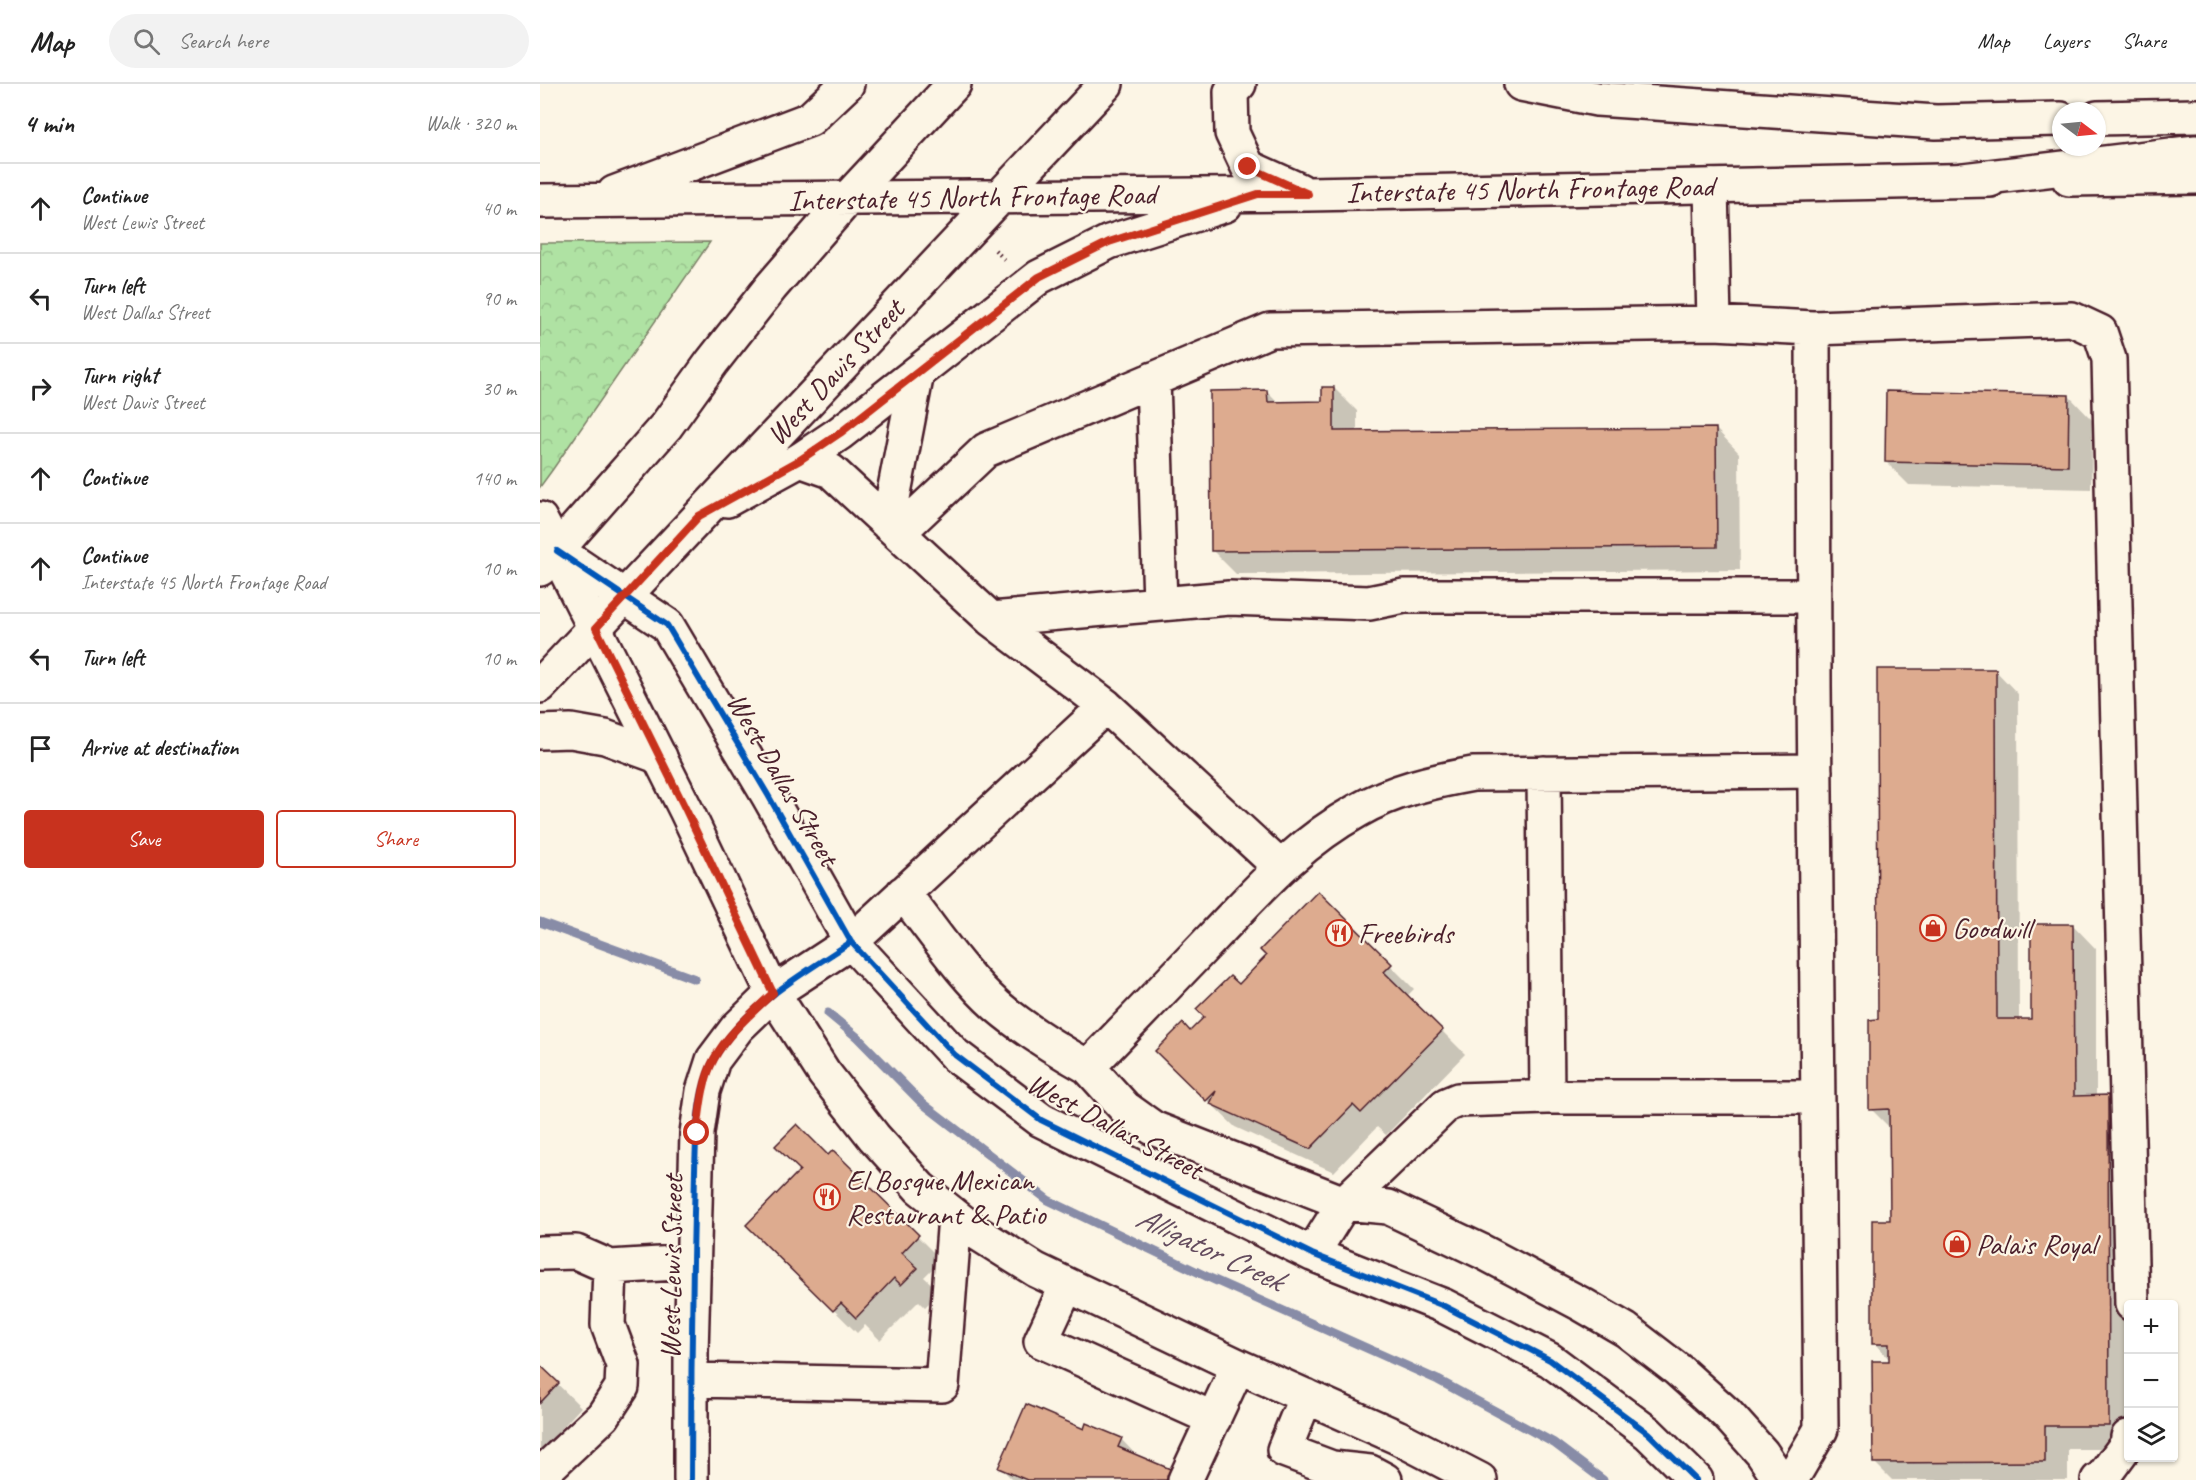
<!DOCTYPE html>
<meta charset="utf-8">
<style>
body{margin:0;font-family:Caveat,sans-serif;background:#f2f2f2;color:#222}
.controls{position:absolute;right:18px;bottom:18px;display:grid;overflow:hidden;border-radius:6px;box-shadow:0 2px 4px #0004}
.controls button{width:54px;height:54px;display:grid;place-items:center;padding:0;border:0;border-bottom:2px solid #e0e0e0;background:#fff;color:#222;font:30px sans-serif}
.compass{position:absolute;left:1512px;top:18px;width:54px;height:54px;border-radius:50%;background:#fff;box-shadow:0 2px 4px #0004;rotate:106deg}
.stop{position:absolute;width:18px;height:18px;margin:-14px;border:4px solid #c8321e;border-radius:50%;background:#fff}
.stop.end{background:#c8321e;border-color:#fff;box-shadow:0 2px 6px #0008}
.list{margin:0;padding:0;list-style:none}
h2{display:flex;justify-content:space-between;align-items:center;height:78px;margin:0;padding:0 24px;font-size:26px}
h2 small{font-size:20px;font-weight:400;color:#767676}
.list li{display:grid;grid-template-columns:39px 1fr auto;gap:18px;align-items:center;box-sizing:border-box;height:90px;padding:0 24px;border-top:2px solid #e0e0e0}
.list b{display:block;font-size:22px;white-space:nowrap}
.list p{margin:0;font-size:20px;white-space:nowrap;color:#767676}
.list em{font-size:20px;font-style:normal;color:#767676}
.actions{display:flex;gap:12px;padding:18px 24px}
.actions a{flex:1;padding:14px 0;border:2px solid #c8321e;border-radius:6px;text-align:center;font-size:21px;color:#c8321e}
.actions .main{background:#c8321e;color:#fff}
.icon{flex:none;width:33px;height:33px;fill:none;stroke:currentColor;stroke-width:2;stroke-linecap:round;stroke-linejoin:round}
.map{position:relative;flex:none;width:1656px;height:1396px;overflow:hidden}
header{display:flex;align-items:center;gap:36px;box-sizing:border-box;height:84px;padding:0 30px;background:#fff;border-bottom:2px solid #e0e0e0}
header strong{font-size:28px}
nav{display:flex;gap:33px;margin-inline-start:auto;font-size:21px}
.search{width:420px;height:54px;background:#f2f2f2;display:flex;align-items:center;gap:15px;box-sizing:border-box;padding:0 21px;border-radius:33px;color:#767676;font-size:22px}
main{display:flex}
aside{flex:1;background:#fff}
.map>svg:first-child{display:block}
.park{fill:url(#park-crowns);stroke:#7c8067;stroke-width:1.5}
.shadow{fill:#0003}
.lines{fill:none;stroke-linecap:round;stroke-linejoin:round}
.stream{stroke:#888ca7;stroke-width:9}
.building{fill:#ddab8f;stroke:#4a1f2b;stroke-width:1.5}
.minor-casing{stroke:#4a1f2b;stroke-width:38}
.major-casing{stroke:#4a1f2b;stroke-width:38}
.highway-casing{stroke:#4a1f2b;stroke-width:38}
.path{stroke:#4a1f2b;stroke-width:4;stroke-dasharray:1.5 4.5;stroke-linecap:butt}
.minor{stroke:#fcf5e5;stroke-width:33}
.major{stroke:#fcf5e5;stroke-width:33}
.highway{stroke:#fcf5e5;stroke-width:33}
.cycleway-casing{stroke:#fcf5e5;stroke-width:10}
.cycleway{stroke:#0057b8;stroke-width:6}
.route{stroke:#c8321e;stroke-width:8}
.labels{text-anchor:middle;stroke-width:4.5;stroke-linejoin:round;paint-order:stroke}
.street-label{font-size:30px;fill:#4a1f2b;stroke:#fcf5e5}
.poi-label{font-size:30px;fill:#4a1f2b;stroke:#fcf5e5;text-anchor:start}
.water-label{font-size:32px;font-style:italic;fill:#644c5e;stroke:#fcf5e5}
</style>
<header>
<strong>Map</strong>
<div class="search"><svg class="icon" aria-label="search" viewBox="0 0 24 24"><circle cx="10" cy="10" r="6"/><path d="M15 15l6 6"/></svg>Search here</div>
<nav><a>Map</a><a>Layers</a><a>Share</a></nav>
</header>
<main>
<aside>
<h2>4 min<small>Walk · 320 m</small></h2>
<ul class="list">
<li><svg class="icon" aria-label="ahead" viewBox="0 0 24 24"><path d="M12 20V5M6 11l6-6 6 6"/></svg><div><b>Continue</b><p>West Lewis Street</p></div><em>40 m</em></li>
<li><svg class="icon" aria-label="left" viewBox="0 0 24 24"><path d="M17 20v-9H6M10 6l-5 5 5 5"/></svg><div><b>Turn left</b><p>West Dallas Street</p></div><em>90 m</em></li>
<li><svg class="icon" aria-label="right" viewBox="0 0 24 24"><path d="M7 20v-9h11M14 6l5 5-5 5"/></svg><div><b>Turn right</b><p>West Davis Street</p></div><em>30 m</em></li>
<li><svg class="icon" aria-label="ahead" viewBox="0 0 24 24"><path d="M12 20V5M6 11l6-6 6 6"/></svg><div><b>Continue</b></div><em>140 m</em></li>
<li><svg class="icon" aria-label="ahead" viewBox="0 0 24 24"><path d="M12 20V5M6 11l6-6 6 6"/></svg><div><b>Continue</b><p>Interstate 45 North Frontage Road</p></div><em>10 m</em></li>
<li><svg class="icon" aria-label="left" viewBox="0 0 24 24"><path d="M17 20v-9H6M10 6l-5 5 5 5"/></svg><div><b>Turn left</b></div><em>10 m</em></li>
<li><svg class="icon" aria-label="arrive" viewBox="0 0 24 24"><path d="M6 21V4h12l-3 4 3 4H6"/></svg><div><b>Arrive at destination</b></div></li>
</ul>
<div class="actions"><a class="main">Save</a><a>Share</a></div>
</aside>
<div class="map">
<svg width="1656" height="1396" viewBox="0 0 1656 1396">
<defs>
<pattern id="park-crowns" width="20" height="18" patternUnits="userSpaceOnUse" patternTransform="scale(1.5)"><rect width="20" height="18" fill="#afe2a3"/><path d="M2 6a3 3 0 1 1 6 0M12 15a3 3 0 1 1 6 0" fill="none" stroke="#98c18c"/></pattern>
</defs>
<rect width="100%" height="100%" fill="#fcf5e5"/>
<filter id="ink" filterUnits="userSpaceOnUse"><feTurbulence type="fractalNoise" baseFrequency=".0167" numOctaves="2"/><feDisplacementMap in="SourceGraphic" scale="12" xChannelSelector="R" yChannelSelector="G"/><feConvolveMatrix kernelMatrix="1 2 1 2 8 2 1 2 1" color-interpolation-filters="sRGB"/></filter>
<g filter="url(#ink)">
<path class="park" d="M170,158L13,385L0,403V159Z"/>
<path class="shadow" d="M794,304L817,327V348L1176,345L1199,369L1200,486L696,490L673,467L727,307L739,319H784Z
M1529,312L1552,336L1551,405L1369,401L1346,378Z
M1455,586L1478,610L1479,936H1493L1533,841L1556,865V1013H1568L1591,1036L1588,1365H1528V1396H1352L1334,1378L1350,1278V1276L1334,1259L1351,1137V1045L1331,1025L1340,937Z
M778,809L874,905L867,912L925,970L846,1051L837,1043L794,1088L695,1043L617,967L650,949L699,902L728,873Z
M293,1068L401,1176L384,1193L400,1208L385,1223L379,1217L340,1256L325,1241L317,1249L208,1141Z
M0,1283L41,1323L0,1368Z
M544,1347L581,1355L598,1373L642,1396H473L460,1383Z"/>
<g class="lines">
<path class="stream" d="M0,838L155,895
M288,929L317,953L382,1019L508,1116L670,1194L898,1296L1014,1359L1063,1396"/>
</g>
<path class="building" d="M782,303H794V347L1176,344L1177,463L671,467L670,307L727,306L728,318L782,317Z
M1346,307L1529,311L1528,382L1345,378Z
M1337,585H1456L1457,935H1491V840H1533L1534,1012L1568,1011L1569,1342H1505V1378L1333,1379L1332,1277H1349V1260H1332V1136H1350L1349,1025L1329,1026V936L1338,935Z
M778,807L852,880L844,888L903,946L821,1029L813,1021L770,1065L670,1020L676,1007L666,1017L615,967L643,939L650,947L664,933L656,925L690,892L699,900L726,872L720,866Z
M257,1040L288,1071L293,1066L379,1151L362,1169L378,1184L361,1201L354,1194L316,1234L301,1219L293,1227L206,1141L260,1086L235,1062Z
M0,1281L19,1299L0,1319Z
M486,1320L544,1345L546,1339L582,1354L578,1363L635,1387L631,1396H487L458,1384Z"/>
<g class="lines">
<defs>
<path id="minor" d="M1171,102L1174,239
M613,295L620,519
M260,376L291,387L451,535L566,622L740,783
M348,440L377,289
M358,449L446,366L730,246L1174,239L1273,244L1532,235L1560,248L1569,275L1592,1220
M17,467L127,541L228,711L311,858L415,971L501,1036L772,1170L904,1222L1010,1276L1108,1349L1156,1396
M17,469L146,726L233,909L284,989L334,1053L380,1104L434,1147L496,1186L698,1282L857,1353L940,1396
M451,535L689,514L829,519L864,512H1273
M1004,689L1007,1013
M363,809C393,846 421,890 457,922C485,946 516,965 548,983C590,940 632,896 674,852C719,805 759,759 817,727C853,706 894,697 933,690L1275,687
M548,983L585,1024L613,1044L804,1119L848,1123L941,1167L1043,1221L1086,1246L1138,1286L1187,1330L1222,1369L1240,1396
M0,1169L36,1168L70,1183L153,1178
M772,1170L804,1119L906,1021L918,1016L1007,1013H1277
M527,1201L501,1257L674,1335
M151,1296L402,1301L415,1132
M766,1312L744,1366L792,1384L830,1388L845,1396
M0,1391L63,1332L82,1303L83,1281L68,1241L70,1183
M151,1396V1269L157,1049L163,1007L173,976L197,944L233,909L311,858L566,622
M645,1396L698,1282
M1251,1396L1281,1345L1274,603L1273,244
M1558,1396L1562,1394L1587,1360L1588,1353"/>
<path id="major" d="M699,0L691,8L692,49L708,83L759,106
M1529,95L1656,93
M74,109L270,35L307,0
M0,117L768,110L1450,96
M187,416L260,376L300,349L499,193L569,158L685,121
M0,435L17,467
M0,485L126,342L172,278L231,203L308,114L414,0
M0,602L566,0
M0,648L31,647L65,653L120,673"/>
<path id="highway" d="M981,0L1057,15L1396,38L1521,35
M1557,34L1656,32
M1423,96L1656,68"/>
</defs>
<use href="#minor" class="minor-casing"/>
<use href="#major" class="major-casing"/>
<use href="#highway" class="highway-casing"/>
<path class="path" d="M455,166L465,176L468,175"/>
<use href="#minor" class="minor"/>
<use href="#major" class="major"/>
<use href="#highway" class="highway"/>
<defs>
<path id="cycleway" d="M17,467L127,541L228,711L311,858L415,971L501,1036L772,1170L904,1222L1010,1276L1108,1349L1156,1396
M151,1396C151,1306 152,1217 154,1128C156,1084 152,1014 174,975C204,922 261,891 311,858"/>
</defs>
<use href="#cycleway" class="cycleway-casing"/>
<use href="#cycleway" class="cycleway"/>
</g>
</g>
<g class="lines" filter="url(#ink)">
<path class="route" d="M157,1049C160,1025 162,997 174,975C188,949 212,929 233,909L146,726L56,544L159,432L260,376L300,349L499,193L569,158L718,110H768L708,83"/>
</g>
<defs>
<symbol id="shop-ring" viewBox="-11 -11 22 22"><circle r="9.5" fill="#fcf5e5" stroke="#c8321e" stroke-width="1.5"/><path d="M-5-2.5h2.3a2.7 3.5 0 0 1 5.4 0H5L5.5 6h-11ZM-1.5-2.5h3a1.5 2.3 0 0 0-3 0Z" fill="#c8321e"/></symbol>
<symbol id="restaurant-ring" viewBox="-11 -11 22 22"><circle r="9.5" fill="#fcf5e5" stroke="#c8321e" stroke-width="1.5"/><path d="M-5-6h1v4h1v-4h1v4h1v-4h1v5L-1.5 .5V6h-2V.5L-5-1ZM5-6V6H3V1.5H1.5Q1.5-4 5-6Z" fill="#c8321e"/></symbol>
</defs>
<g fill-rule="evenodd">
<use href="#shop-ring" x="1378" y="829" width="30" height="30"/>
<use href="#restaurant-ring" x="784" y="834" width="30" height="30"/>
<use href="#restaurant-ring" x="272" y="1098" width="30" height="30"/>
<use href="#shop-ring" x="1402" y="1145" width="30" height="30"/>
</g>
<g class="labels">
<g class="street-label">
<text transform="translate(990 105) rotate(-1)" y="10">Interstate 45 North Frontage Road</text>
<text transform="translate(432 113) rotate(-1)" y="10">Interstate 45 North Frontage Road</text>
<text transform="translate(295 288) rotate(-47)" y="10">West Davis Street</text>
<text transform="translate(243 695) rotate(60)" y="10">West Dallas Street</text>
<text transform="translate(575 1042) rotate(28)" y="10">West Dallas Street</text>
<text transform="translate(131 1183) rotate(-89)" y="10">West Lewis Street</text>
</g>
<g class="poi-label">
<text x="1412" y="854">Goodwill</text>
<text x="818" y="859">Freebirds</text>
<text x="306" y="1106">El Bosque Mexican<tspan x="306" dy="34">Restaurant &amp; Patio</tspan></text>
<text x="1436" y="1170">Palais Royal</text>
</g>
<g class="water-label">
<text transform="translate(670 1164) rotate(25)" y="11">Alligator Creek</text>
</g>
</g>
</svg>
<div class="controls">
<button>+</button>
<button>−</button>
<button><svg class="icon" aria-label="layers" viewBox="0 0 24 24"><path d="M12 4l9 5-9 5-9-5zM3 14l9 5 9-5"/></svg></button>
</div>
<svg class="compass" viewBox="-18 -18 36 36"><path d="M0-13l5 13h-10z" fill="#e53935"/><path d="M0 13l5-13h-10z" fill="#767676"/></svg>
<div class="stop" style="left:157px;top:1049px"></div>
<div class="stop end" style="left:708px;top:83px"></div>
</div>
</main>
